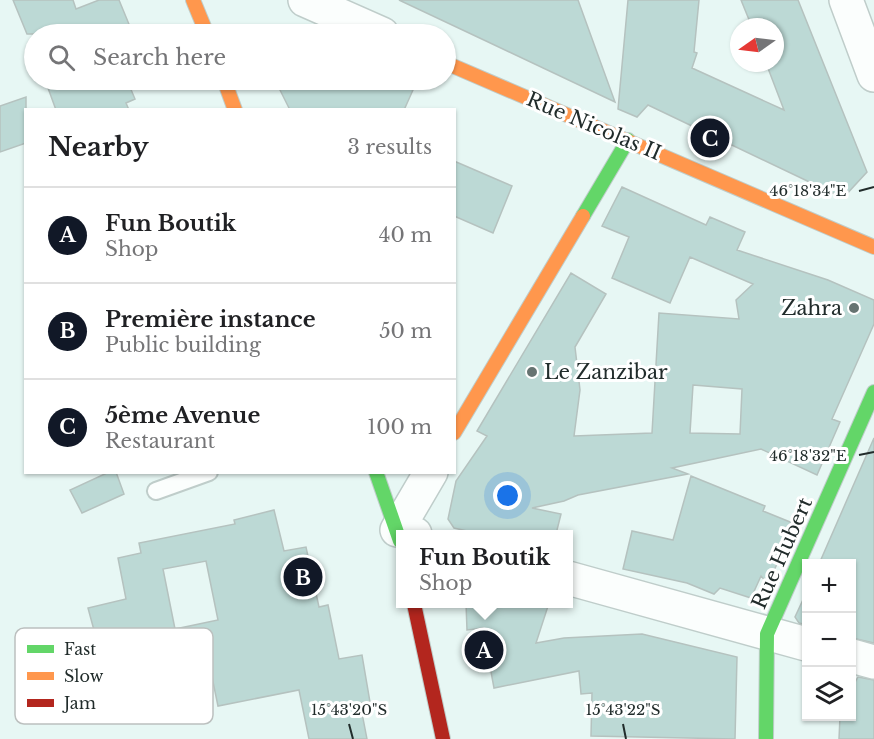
<!DOCTYPE html>
<meta charset="utf-8">
<style>
body{margin:0;font-family:"Libre Baskerville",serif;background:#f2f2f2;color:#202124}
.controls{position:absolute;right:18px;bottom:18px;display:grid;overflow:hidden;border-radius:0px;box-shadow:0 2px 4px #0004}
.controls button{width:54px;height:54px;display:grid;place-items:center;padding:0;border:0;border-bottom:2px solid #e0e0e0;background:#fff;color:#202124;font:30px sans-serif}
.compass{position:absolute;left:730px;top:18px;width:54px;height:54px;border-radius:50%;background:#fff;box-shadow:0 2px 4px #0004;rotate:256deg}
.you{position:absolute;left:508px;top:496px;width:21px;height:21px;margin:-15px;border:4px solid #fff;border-radius:50%;background:#1a73e8;box-shadow:0 0 0 9px #1a73e833}
.badge{display:grid;place-items:center;width:39px;height:39px;border-radius:50%;background:#111827;color:#fff;font-size:20px;font-weight:700}
.pin{position:absolute;translate:-50% -50%;border:3px solid #fff;box-shadow:0 2px 6px #0006}
.popup{position:absolute;left:396px;top:530px;width:177px;height:78px;box-sizing:border-box;display:grid;place-content:center;border-radius:0px;background:#fff;filter:drop-shadow(0 2px 4px #0005);font-size:20px;white-space:nowrap;color:#757577}
.popup b{font-size:22px;color:#202124}
.popup::after{content:'';position:absolute;left:50%;top:100%;margin-left:-12px;border:12px solid transparent;border-top-color:#fff}
.list{margin:0;padding:0;list-style:none}
h2{display:flex;justify-content:space-between;align-items:center;height:78px;margin:0;padding:0 24px;font-size:26px}
h2 small{font-size:20px;font-weight:400;color:#757577}
.list li{display:grid;grid-template-columns:39px 1fr auto;gap:18px;align-items:center;box-sizing:border-box;height:96px;padding:0 24px;border-top:2px solid #e0e0e0}
.list b{display:block;font-size:22px;white-space:nowrap}
.list p{margin:0;font-size:20px;white-space:nowrap;color:#757577}
.list em{font-size:20px;font-style:normal;color:#757577}
.icon{flex:none;width:33px;height:33px;fill:none;stroke:currentColor;stroke-width:2;stroke-linecap:round;stroke-linejoin:round}
.map{position:relative;flex:none;width:874px;height:739px;overflow:hidden}
.search{position:absolute;background:#fff;box-shadow:0 2px 4px #0004;left:24px;top:24px;width:432px;height:66px;display:flex;align-items:center;gap:15px;box-sizing:border-box;padding:0 21px;border-radius:33px;color:#757577;font-size:22px}
.panel{position:absolute;background:#fff;box-shadow:0 2px 4px #0004;left:24px;top:108px;width:432px;height:366px;border-radius:0px}
.map>svg:first-child{display:block}
.building{fill:#bcd9d5;stroke:#b5c2bf;stroke-width:1.5;fill-rule:evenodd}
.lines{fill:none;stroke-linecap:round;stroke-linejoin:round}
.lane-casing{stroke:#bfcdca;stroke-width:20}
.street-casing{stroke:#bfcdca;stroke-width:36}
.fast-casing{stroke:#bfcdca;stroke-width:16}
.slow-casing{stroke:#bfcdca;stroke-width:16}
.jam-casing{stroke:#bfcdca;stroke-width:16}
.lane{stroke:#fbfefd;stroke-width:16}
.street{stroke:#fbfefd;stroke-width:33}
.fast{stroke:#63d668;stroke-width:14}
.slow{stroke:#ff974d;stroke-width:14}
.jam{stroke:#b3261e;stroke-width:14}
.ticks{fill:none;stroke:#212c2b;stroke-width:2}
.poi-dot{fill:#667371;stroke:#fff;stroke-width:2}
.labels{text-anchor:middle;stroke-width:6;stroke-linejoin:round;paint-order:stroke}
.street-label{font-size:20px;fill:#212c2b;stroke:#fff}
.poi-label{font-size:20px;fill:#212c2b;stroke:#fff;text-anchor:end}
.key{fill:#fff;stroke:#bcc0bf;stroke-width:1.5}
.key-label{font-size:16px;fill:#212c2b}
.ticks-label{font-size:15px;text-anchor:middle;fill:#212c2b;stroke:#fff;stroke-width:6;stroke-linejoin:round;paint-order:stroke}
</style>
<div class="map">
<svg width="874" height="739" viewBox="0 0 874 739">
<rect width="100%" height="100%" fill="#e7f7f4"/>
<path class="building" d="M13,0H73L76,9L99,0H119L133,34H27Z
M399,0H578L615,102L486,41Z
M628,0H699L694,52L697,53L692,68L784,110L766,63H775V27H752L741,0H798L867,172L843,198L648,105L637,117L618,109Z
M71,80H127L135,99L126,103L129,110H56L48,88Z
M275,80H389L413,90L404,110H290Z
M26,97V143L0,152V106Z
M454,161L512,186L493,233L454,216Z
M622,187L706,225L710,217L745,232L737,250L828,280L874,300V324L832,419L840,422L817,475L761,449L672,468L688,474L578,495L564,501L532,508L561,514L556,534H480L454,528L448,519L456,481L487,436L477,431L571,273L606,294L575,347L580,390L574,436L652,433L659,313L739,319L736,300L753,284L690,257L670,303L612,278L629,237L602,226ZM693,385L742,389L740,434L690,433Z
M874,438V643L852,638V564H819Z
M109,472H116L124,494L82,513L70,490Z
M691,476L765,506L763,511L795,524L768,584L761,576L751,598L720,588L714,594L687,583L623,569L632,531L673,540Z
M274,510L284,551L306,547L319,607L328,605L339,659L362,655L370,702L360,703L367,739H309L299,690L218,706L212,677L156,688L144,634L98,645L88,608L126,599L118,558L141,553L139,543L235,524L234,520ZM206,561L218,620L175,629L163,569Z
M807,591V625L799,623L795,617Z
M466,603H549L536,643L564,638L642,634L737,657L735,739L591,736L592,693L581,694L579,671L494,688L483,628L467,630Z
M858,677L874,680V739H839L840,717H852V687Z"/>
<g class="lines">
<defs>
<path id="lane" d="M156,491L209,472"/>
<path id="street" d="M305,0L382,34
M846,0L874,75
M415,534L397,530L431,472
M568,578L806,644
M852,656L874,662"/>
<path id="fast" d="M583,216L628,140
M376,472L400,541
M766,739L767,634L874,392"/>
<path id="slow" d="M193,0L207,34
M446,63L874,247
M224,80L235,110
M454,433L583,216"/>
<path id="jam" d="M414,604L443,739"/>
</defs>
<use href="#lane" class="lane-casing"/>
<use href="#street" class="street-casing"/>
<use href="#fast" class="fast-casing"/>
<use href="#slow" class="slow-casing"/>
<use href="#jam" class="jam-casing"/>
<use href="#lane" class="lane"/>
<use href="#street" class="street"/>
<use href="#fast" class="fast"/>
<use href="#slow" class="slow"/>
<use href="#jam" class="jam"/>
</g>
<path class="ticks" d="M859,191L874,187M859,455L874,452M349,724L353,739M623,724L626,739"/>
<g class="poi-dot">
<circle cx="854" cy="308" r="6"/>
<circle cx="532" cy="372" r="6"/>
</g>
<g class="labels">
<g class="street-label">
<text transform="translate(594 126) rotate(23)" y="7">Rue Nicolas II</text>
<text transform="translate(782 553) rotate(-66)" y="7">Rue Hubert</text>
</g>
<g class="poi-label">
<text x="842" y="315">Zahra</text>
<text x="544" y="379" text-anchor="start">Le Zanzibar</text>
</g>
</g>
<rect x="15" y="628" width="198" height="96" rx="9" class="key"/>
<rect x="27" y="645" width="27" height="8" fill="#63d668"/>
<rect x="27" y="672" width="27" height="8" fill="#ff974d"/>
<rect x="27" y="699" width="27" height="8" fill="#b3261e"/>
<g class="key-label">
<text x="64" y="655">Fast</text>
<text x="64" y="682">Slow</text>
<text x="64" y="709">Jam</text>
</g>
<g class="ticks-label">
<text x="808" y="196">46°18'34"E</text>
<text x="808" y="461">46°18'32"E</text>
<text x="349" y="715">15°43'20"S</text>
<text x="623" y="715">15°43'22"S</text>
</g>
</svg>
<div class="controls">
<button>+</button>
<button>−</button>
<button><svg class="icon" aria-label="layers" viewBox="0 0 24 24"><path d="M12 4l9 5-9 5-9-5zM3 14l9 5 9-5"/></svg></button>
</div>
<svg class="compass" viewBox="-18 -18 36 36"><path d="M0-13l5 13h-10z" fill="#e53935"/><path d="M0 13l5-13h-10z" fill="#757577"/></svg>
<div class="you"></div>
<div class="pin badge" style="left:484px;top:650px">A</div>
<div class="popup"><b>Fun Boutik</b>Shop</div>
<div class="pin badge" style="left:303px;top:577px">B</div>
<div class="pin badge" style="left:710px;top:138px">C</div>
<div class="search"><svg class="icon" aria-label="search" viewBox="0 0 24 24"><circle cx="10" cy="10" r="6"/><path d="M15 15l6 6"/></svg>Search here</div>
<section class="panel">
<h2>Nearby<small>3 results</small></h2>
<ul class="list">
<li><span class="badge">A</span><div><b>Fun Boutik</b><p>Shop</p></div><em>40 m</em></li>
<li><span class="badge">B</span><div><b>Première instance</b><p>Public building</p></div><em>50 m</em></li>
<li><span class="badge">C</span><div><b>5ème Avenue</b><p>Restaurant</p></div><em>100 m</em></li>
</ul>
</section>
</div>
